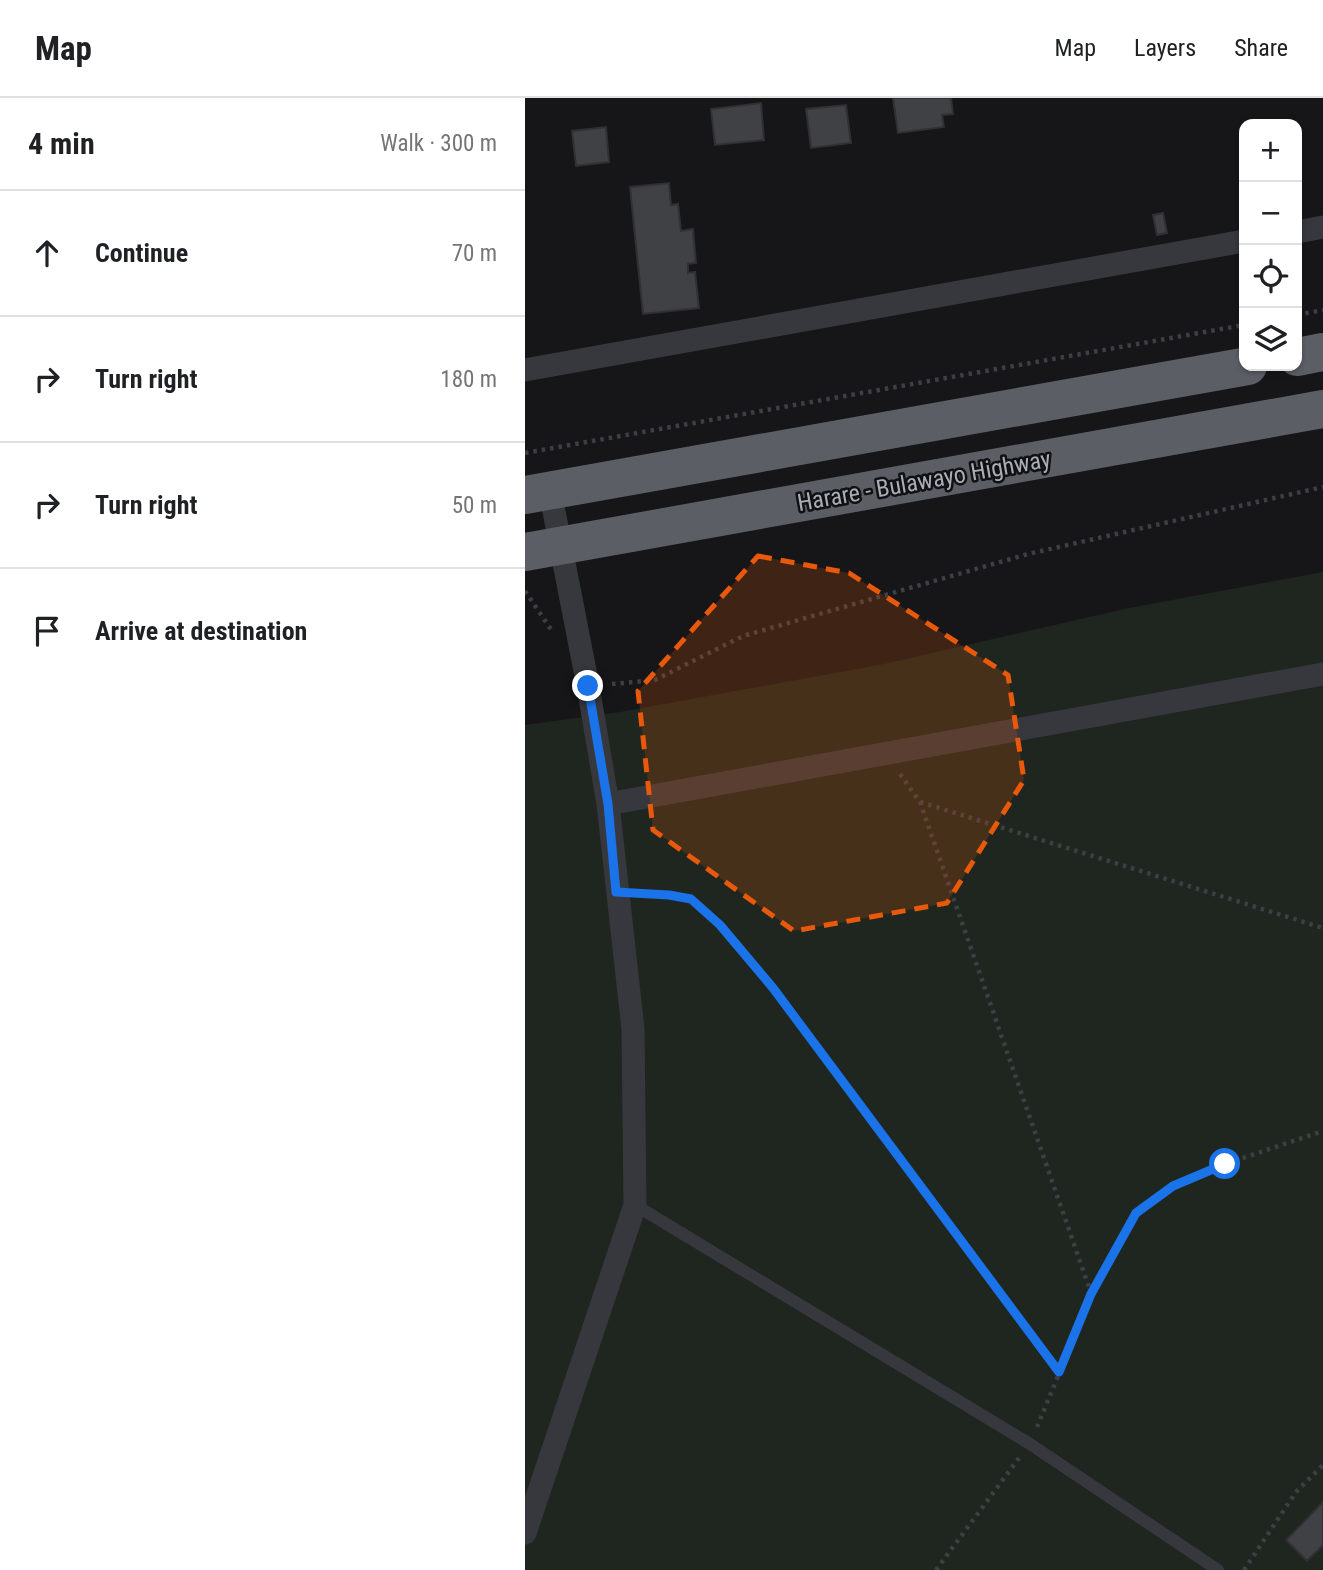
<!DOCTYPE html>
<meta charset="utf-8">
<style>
body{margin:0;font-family:"Roboto Condensed",sans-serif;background:#f2f2f2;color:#202124}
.controls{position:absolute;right:21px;top:21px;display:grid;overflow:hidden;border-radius:14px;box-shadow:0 2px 5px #0004}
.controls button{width:63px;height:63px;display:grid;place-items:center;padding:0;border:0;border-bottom:2px solid #e0e0e0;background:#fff;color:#202124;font:35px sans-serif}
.stop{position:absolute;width:21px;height:21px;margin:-16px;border:5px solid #1a73e8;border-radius:50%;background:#fff}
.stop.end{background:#1a73e8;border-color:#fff;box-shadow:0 2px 7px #0008}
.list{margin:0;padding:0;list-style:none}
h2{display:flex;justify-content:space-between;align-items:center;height:91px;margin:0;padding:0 28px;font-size:30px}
h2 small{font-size:23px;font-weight:400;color:#757577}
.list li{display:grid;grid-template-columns:46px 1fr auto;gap:21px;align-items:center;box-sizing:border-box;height:126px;padding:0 28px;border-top:2px solid #e0e0e0}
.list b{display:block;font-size:26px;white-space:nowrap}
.list em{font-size:23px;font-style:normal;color:#757577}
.icon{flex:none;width:38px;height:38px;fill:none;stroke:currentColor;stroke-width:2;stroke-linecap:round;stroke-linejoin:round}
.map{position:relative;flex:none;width:798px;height:1472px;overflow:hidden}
header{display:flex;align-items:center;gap:42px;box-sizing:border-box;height:98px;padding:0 35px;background:#fff;border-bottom:2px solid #e0e0e0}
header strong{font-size:33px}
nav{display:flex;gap:38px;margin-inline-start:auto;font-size:24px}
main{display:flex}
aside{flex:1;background:#fff}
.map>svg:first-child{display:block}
.green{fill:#1e261f}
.building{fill:#404145;stroke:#303034;stroke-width:2}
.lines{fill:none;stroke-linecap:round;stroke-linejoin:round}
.path{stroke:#3d3f44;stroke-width:4.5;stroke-dasharray:3.5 5;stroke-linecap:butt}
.service{stroke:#37383d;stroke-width:12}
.minor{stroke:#37383d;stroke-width:23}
.trunk{stroke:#5b5e65;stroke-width:38}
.route{stroke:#1a73e8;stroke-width:9}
.marked{fill:#e8590c;fill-opacity:0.2;stroke:#e8590c;stroke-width:5;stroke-dasharray:14 9;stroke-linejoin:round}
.labels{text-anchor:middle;stroke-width:5;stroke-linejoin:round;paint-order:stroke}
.street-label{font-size:24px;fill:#a8adb8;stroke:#111113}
</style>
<header>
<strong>Map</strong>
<nav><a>Map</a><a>Layers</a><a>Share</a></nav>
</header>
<main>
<aside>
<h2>4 min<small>Walk · 300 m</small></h2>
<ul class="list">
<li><svg class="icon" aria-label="ahead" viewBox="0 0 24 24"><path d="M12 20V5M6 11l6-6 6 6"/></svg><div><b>Continue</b></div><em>70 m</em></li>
<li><svg class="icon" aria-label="right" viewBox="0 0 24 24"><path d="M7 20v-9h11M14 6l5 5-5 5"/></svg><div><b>Turn right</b></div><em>180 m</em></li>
<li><svg class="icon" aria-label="right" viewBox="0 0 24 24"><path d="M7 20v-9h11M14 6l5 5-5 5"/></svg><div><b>Turn right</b></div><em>50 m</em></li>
<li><svg class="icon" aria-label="arrive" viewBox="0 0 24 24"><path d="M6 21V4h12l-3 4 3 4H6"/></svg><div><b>Arrive at destination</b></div></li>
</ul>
</aside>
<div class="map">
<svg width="798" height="1472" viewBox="0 0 798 1472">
<rect width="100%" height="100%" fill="#161618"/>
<path class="green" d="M798,474V1472H0V627L95,614L359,566L604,510Z"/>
<path class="building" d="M368,0H426L428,16L417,17L419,29L373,35Z
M236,5L239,42L190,47L186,11Z
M321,7L326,45L286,50L281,11Z
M81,29L84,64L51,68L47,33Z
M144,85L146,107L153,106L156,133L168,131L171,165L163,166V175L170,174L174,210L118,216L105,89Z
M638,115L642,135L632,137L628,117Z
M798,1404V1447L782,1463L761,1442Z"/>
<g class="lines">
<path class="path" d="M772,217L798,212
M0,355L719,227
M0,493L27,533
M87,586L130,582L218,538L503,456L798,389
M375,676L395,704L566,1195
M395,704L798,830
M117,796L166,801L196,827L249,890L534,1274
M512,1329L567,1196L611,1115L648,1088L700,1066L798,1033
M411,1472L494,1360
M719,1472L771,1394L798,1367"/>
<path class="service" d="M110,1107L505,1346L693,1472"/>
<path class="minor" d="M772,134L798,129
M0,272L719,143
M83,706L798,576
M0,1435L110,1107L108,931L83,706L63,588L25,393"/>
<path class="trunk" d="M772,259L798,254
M0,397L723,268
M0,454L798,311"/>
</g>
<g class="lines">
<path class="route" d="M63,588L83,706L91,794L144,797L166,801L195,827L248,890L534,1274L566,1196L611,1115L648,1088L700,1066"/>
</g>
<path class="marked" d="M233,458L324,475L483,577L499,682L422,805L269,833L128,732L113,593Z"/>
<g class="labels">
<g class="street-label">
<text transform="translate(399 383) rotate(-10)" y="8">Harare - Bulawayo Highway</text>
</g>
</g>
</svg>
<div class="controls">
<button>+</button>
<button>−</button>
<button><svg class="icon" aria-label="locate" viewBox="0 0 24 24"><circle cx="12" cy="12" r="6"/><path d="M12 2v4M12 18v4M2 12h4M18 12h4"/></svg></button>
<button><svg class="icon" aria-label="layers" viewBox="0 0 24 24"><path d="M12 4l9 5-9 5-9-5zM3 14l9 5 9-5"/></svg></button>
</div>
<div class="stop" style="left:700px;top:1066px"></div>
<div class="stop end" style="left:63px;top:588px"></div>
</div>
</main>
